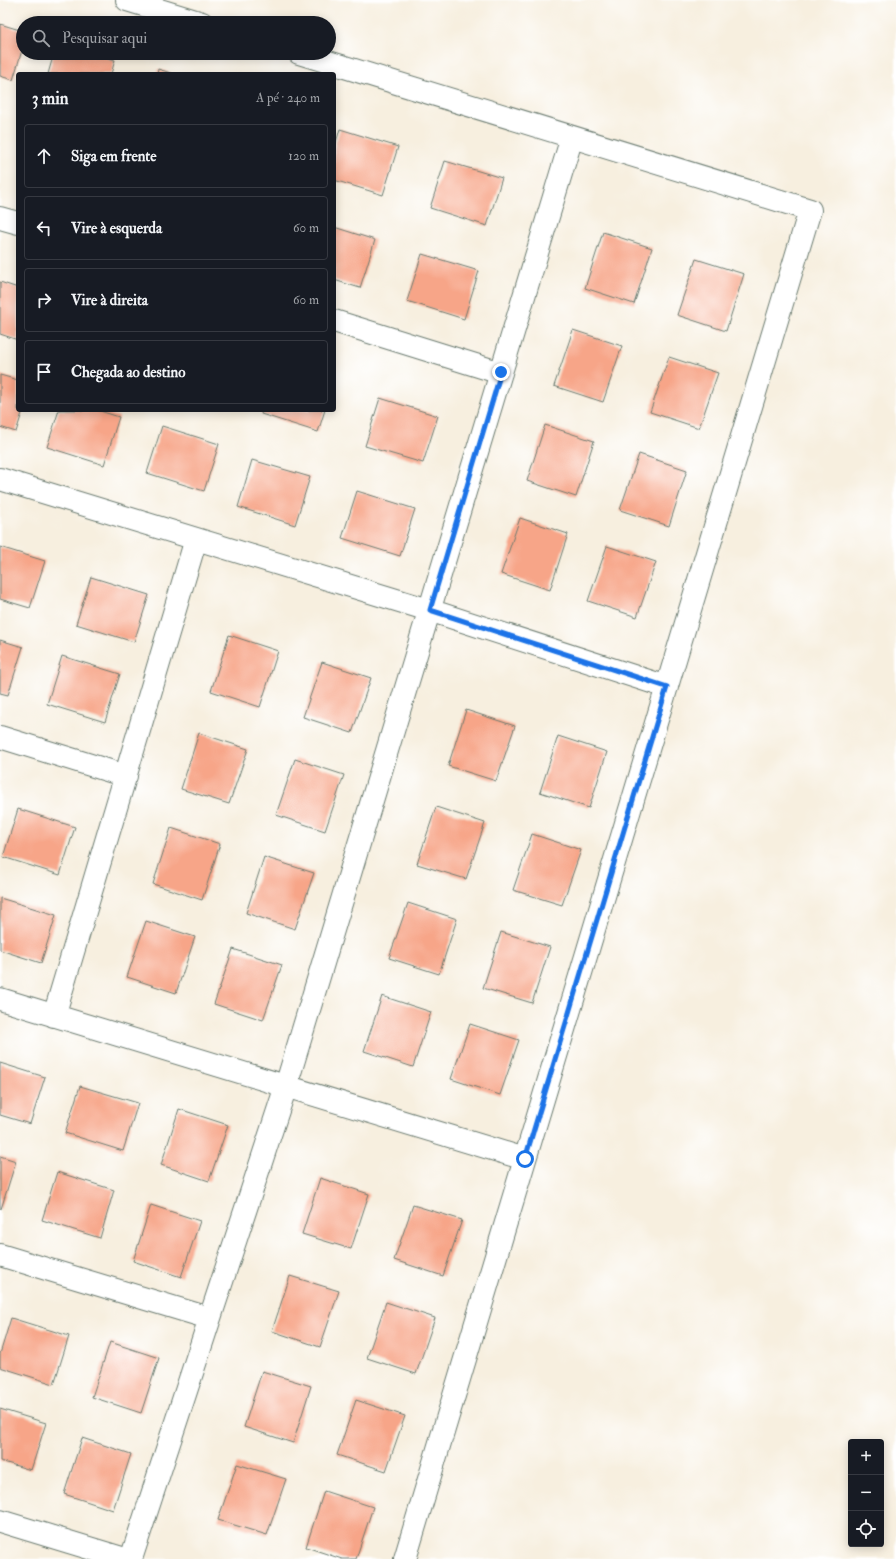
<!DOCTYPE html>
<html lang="pt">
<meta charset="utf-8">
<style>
body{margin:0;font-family:"IM FELL Double Pica",serif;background:#20242c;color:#f1f3f6}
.controls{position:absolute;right:12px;bottom:12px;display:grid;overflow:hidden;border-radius:4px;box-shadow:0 2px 10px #0003}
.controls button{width:36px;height:36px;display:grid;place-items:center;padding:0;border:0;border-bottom:1px solid #363941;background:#171b24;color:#f1f3f6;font:20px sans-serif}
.stop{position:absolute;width:12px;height:12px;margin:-9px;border:3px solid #1a73e8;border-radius:50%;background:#fff}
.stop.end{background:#1a73e8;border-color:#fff;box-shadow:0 1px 4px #0008}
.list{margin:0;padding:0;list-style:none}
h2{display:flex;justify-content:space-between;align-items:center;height:52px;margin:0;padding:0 16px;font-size:17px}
h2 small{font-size:13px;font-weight:400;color:#9ea1a6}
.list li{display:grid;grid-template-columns:26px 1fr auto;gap:12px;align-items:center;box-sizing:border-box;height:64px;margin:0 8px 8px;padding:0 8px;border:1px solid #363941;border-radius:4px}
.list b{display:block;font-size:15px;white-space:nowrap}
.list em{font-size:13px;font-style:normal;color:#9ea1a6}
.icon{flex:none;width:22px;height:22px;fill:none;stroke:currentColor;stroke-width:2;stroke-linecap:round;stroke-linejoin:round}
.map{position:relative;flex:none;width:896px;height:1559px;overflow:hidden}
.search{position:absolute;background:#171b24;box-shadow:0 2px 10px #0003;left:16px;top:16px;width:320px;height:44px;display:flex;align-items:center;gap:10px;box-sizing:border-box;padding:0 14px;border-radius:22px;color:#9ea1a6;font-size:15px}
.panel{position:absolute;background:#171b24;box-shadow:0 2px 10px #0003;left:16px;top:72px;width:320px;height:340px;border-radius:4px}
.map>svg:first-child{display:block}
.building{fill:#f7a588}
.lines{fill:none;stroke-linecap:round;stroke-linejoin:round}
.street-casing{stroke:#6b7b70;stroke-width:24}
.street{stroke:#fff;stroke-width:22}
.route{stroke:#1a73e8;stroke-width:5}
</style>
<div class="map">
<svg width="896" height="1559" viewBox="0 0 896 1559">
<rect width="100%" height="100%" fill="#fff"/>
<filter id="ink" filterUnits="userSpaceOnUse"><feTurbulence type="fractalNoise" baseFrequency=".025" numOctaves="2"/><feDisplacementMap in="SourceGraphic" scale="8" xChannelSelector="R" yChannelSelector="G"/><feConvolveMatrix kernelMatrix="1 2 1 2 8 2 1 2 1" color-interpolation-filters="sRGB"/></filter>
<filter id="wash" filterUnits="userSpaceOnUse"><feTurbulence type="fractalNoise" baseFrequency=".012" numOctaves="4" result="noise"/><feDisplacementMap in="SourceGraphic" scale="16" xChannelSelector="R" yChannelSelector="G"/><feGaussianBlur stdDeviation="0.9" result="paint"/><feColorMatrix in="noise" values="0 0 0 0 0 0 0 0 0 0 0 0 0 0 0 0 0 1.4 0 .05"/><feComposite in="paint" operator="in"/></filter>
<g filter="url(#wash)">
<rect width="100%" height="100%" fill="#f7efdf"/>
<g id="blocks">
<path class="building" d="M0,24L23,31V47L13,80L0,76Z
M54,53H92L115,60L111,74H48Z
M158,69L174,74H157Z
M340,129L398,147L383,195L334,180V149Z
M445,161L502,178L487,226L430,208Z
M334,227L375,240L360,288L334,280Z
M603,232L652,248L634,304L585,288Z
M422,254L479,271L464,319L407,301Z
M696,259L744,274L726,331L677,315Z
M0,282L18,288V340L0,334Z
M573,330L622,346L603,402L554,386Z
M669,357L718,373L699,428L650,412Z
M0,375L18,380V410H23L16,432L0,427Z
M380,398L438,416L423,463L365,446Z
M59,410H97L119,417L104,465L47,447Z
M262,410H325L318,432L261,414Z
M545,425L594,441L576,497L527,481Z
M162,426L219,444L204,491L147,473Z
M639,454L687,470L669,526L620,510Z
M252,460L310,477L295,525L238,507Z
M357,491L415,509L400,556L342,538Z
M520,518L568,534L550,590L501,574Z
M607,546L656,562L637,617L588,601Z
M0,547L45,561L30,608L0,599Z
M91,577L149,595L134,642L76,624Z
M229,635L278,651L260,707L211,691Z
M0,640L23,647L8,695L0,693Z
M62,656L120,674L105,722L47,704Z
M322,662L371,678L352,733L303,717Z
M466,710L515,726L496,781L448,766Z
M199,733L248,749L229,804L181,789Z
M558,736L607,752L589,808L540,792Z
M295,759L344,775L325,831L276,815Z
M436,807L485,823L466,879L417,864Z
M18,809L75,827L60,875L3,857Z
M171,828L220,844L202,900L153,884Z
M532,834L581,850L562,905L513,890Z
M264,857L314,873L295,929L246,913Z
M0,898L56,915L41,963L0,950Z
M408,903L457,919L439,974L389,958Z
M146,921L195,937L176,993L127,977Z
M501,932L550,947L532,1003L483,988Z
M233,949L282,965L263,1020L214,1004Z
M382,996L431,1012L413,1067L364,1051Z
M470,1024L519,1040L500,1095L451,1079Z
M0,1063L45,1077L30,1124L0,1115Z
M80,1086L138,1103L123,1151L65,1133Z
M179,1109L228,1125L209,1181L161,1165Z
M0,1156L16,1161L1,1209L0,1208Z
M57,1172L114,1190L100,1238L42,1220Z
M320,1178L369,1194L351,1249L302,1234Z
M151,1205L200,1221L181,1277L133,1261Z
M413,1205L462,1220L443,1276L394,1260Z
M290,1276L339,1291L320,1347L272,1331Z
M386,1302L435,1318L416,1374L367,1358Z
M11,1318L69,1336L54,1384L0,1367V1354Z
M110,1342L159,1358L141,1413L92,1397Z
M262,1371L311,1386L293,1443L244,1427Z
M356,1400L405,1416L386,1471L337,1455Z
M0,1409L46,1423L31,1470L0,1461Z
M82,1438L131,1454L113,1510L64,1494Z
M237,1464L286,1479L267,1535L218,1520Z
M324,1491L373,1507L356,1559H342L306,1547Z"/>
</g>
</g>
<g filter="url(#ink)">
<use href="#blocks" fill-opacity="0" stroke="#6b7b70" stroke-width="1"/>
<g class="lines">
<defs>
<path id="street" d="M127,0L202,23
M299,53L810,210L405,1559
M0,218L18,223
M334,321L501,373
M0,479L429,610L667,687
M0,737L126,776
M0,999L525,1159
M54,1016L196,539
M0,1255L209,1318
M0,1521L125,1559
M131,1559L286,1086L572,137"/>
</defs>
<use href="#street" class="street-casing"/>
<use href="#street" class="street"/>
</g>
</g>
<g class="lines" filter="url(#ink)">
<path class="route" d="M501,372L430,610L667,687L525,1159"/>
</g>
</svg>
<div class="controls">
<button>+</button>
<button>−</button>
<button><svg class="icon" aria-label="locate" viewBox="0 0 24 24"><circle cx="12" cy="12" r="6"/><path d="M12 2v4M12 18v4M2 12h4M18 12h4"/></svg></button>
</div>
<div class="stop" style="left:525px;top:1159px"></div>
<div class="stop end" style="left:501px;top:372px"></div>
<div class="search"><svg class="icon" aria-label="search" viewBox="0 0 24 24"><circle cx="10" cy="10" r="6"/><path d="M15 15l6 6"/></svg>Pesquisar aqui</div>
<section class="panel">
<h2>3 min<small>A pé · 240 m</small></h2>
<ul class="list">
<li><svg class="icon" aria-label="ahead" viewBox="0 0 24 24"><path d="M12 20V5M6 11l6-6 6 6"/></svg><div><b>Siga em frente</b></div><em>120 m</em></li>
<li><svg class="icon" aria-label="left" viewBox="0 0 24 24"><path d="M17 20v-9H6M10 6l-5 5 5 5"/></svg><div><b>Vire à esquerda</b></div><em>60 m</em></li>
<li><svg class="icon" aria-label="right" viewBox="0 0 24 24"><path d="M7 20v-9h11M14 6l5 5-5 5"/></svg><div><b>Vire à direita</b></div><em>60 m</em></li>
<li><svg class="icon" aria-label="arrive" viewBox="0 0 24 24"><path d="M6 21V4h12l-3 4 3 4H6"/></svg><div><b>Chegada ao destino</b></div></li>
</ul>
</section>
</div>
